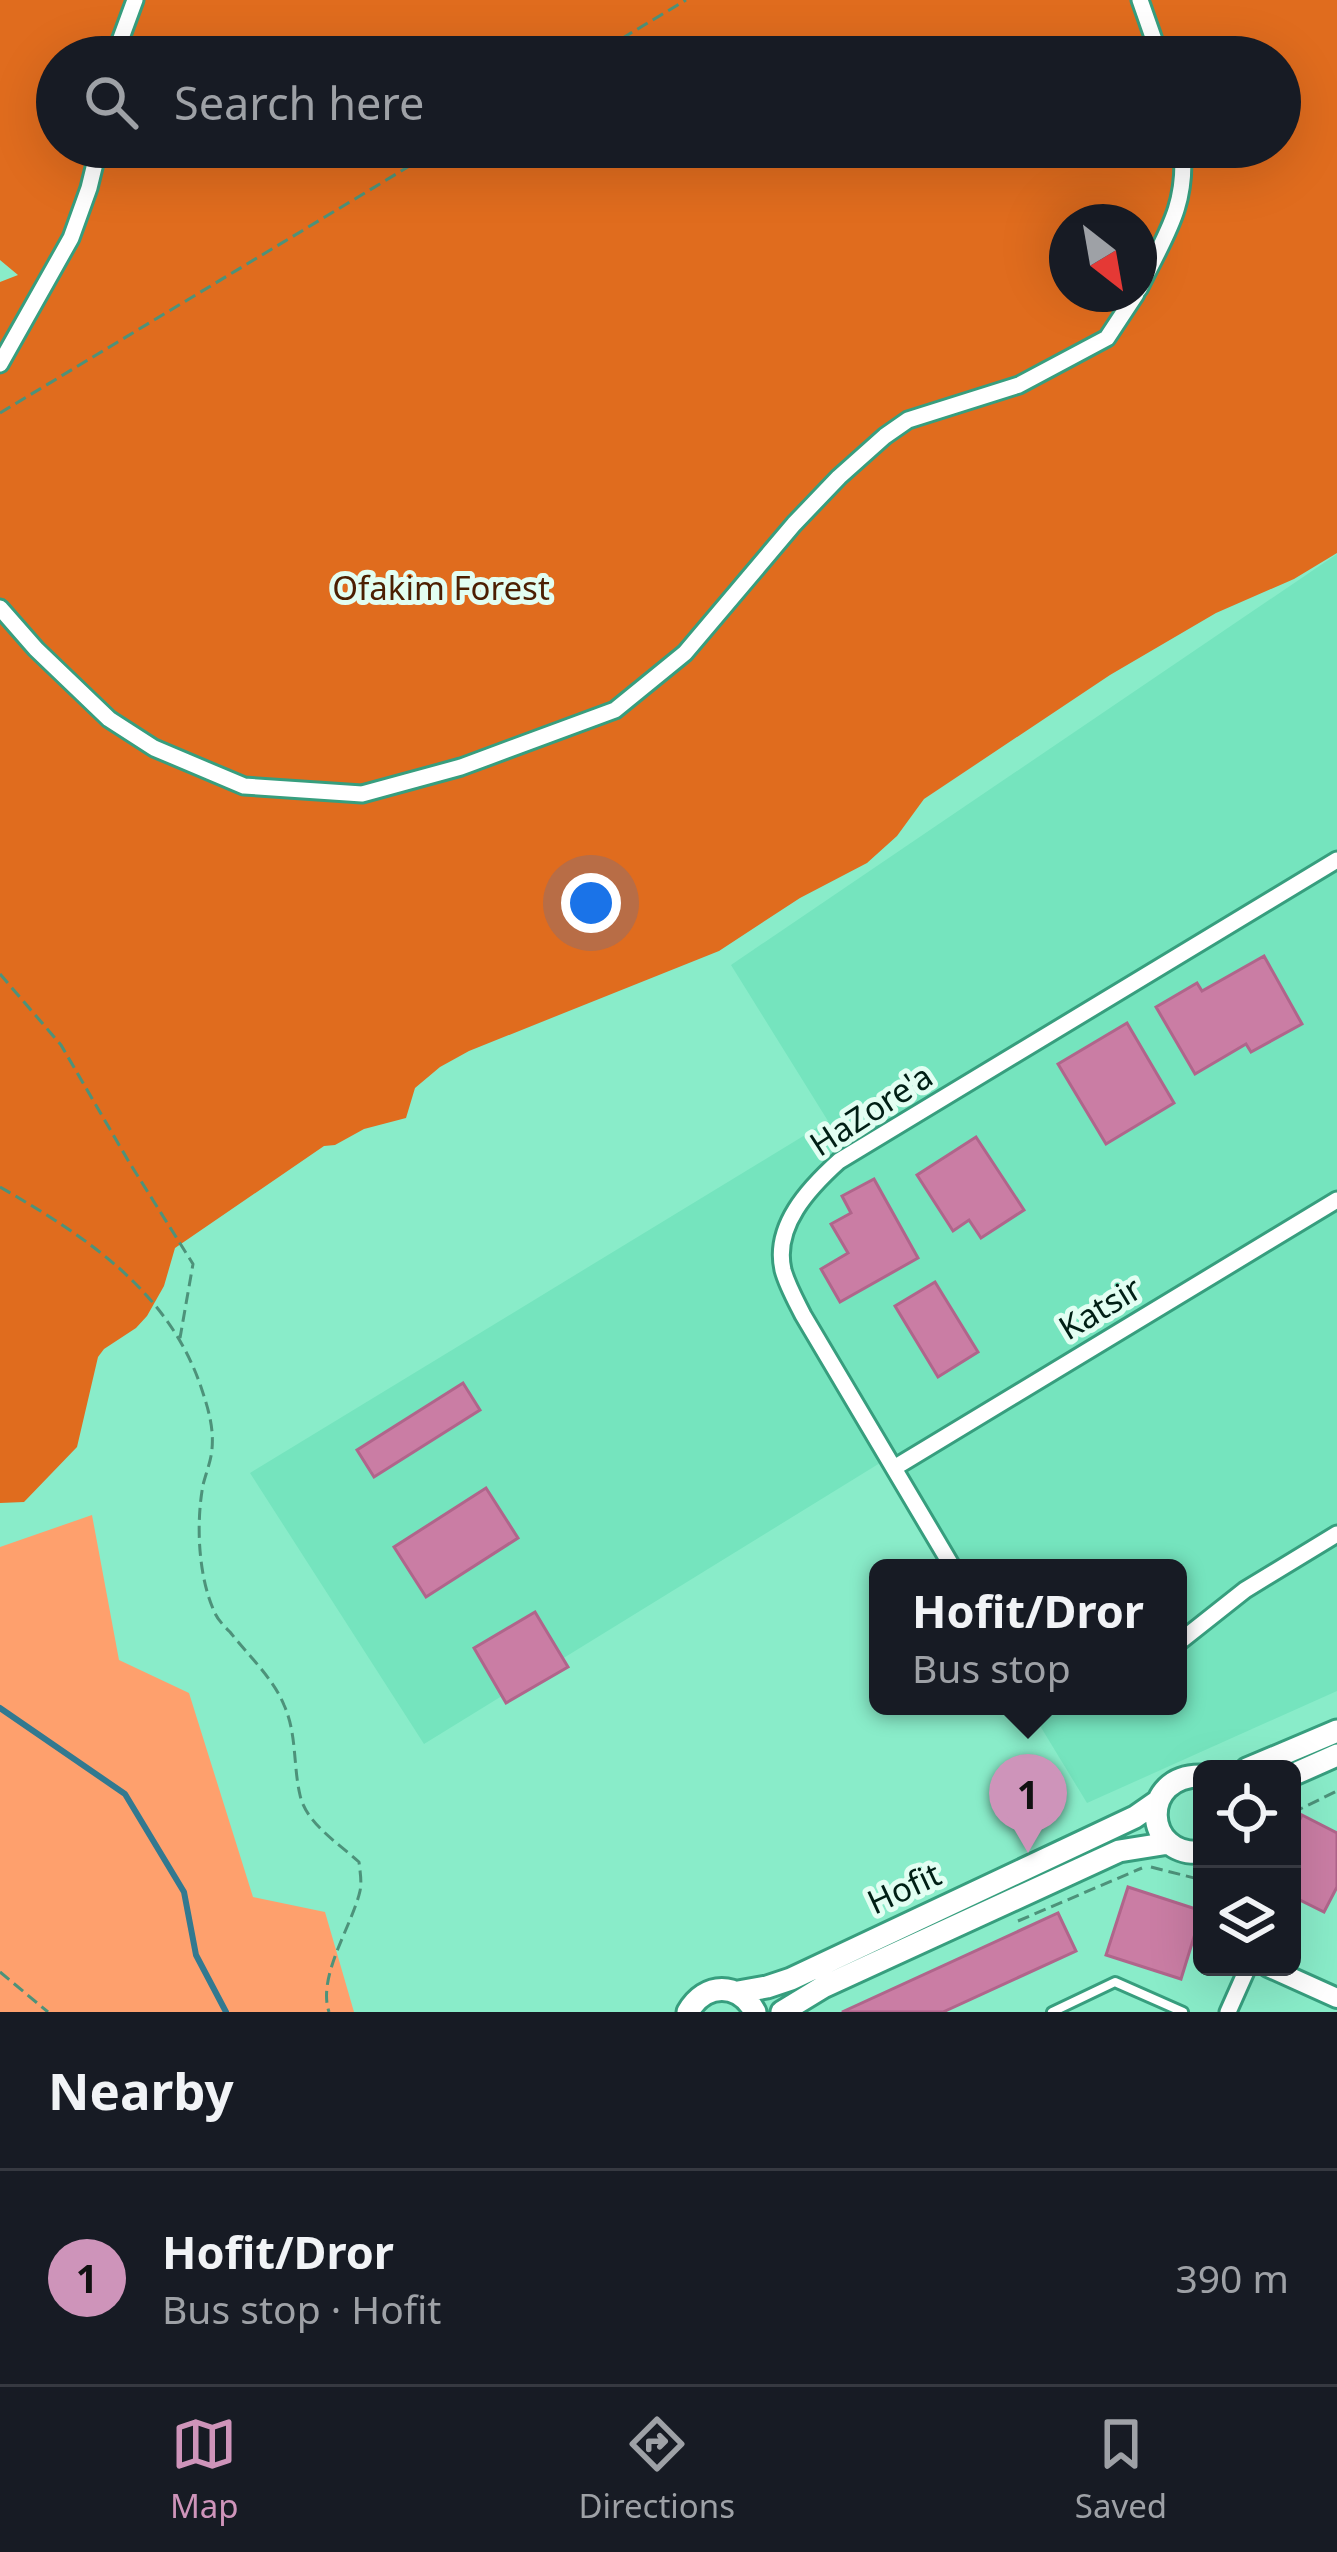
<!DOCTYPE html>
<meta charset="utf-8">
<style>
body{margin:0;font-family:"Noto Sans",sans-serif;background:#20242c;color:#f1f3f6}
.controls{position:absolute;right:36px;bottom:36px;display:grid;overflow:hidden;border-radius:18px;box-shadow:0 12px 48px #0002}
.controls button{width:108px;height:108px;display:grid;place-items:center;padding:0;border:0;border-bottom:3px solid #363941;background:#171b24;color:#f1f3f6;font:60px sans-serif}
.compass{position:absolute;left:1049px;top:204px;width:108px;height:108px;border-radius:50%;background:#171b24;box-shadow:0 12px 48px #0002;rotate:149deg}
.you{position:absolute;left:591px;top:903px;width:42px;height:42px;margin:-30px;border:9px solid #fff;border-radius:50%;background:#1a73e8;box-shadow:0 0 0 18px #1a73e833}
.badge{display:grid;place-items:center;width:78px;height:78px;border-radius:50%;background:#ce94ba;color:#111;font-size:39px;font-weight:700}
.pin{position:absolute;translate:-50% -99px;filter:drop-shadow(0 3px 6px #0008)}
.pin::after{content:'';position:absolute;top:63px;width:42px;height:36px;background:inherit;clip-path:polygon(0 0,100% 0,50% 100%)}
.popup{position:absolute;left:869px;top:1559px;width:318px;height:156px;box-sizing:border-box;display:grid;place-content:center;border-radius:18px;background:#171b24;filter:drop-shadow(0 3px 9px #0005);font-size:39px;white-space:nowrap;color:#9ea1a6}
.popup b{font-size:45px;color:#f1f3f6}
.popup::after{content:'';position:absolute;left:50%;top:100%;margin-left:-24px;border:24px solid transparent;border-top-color:#171b24}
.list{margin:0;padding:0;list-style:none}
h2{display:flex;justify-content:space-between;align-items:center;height:156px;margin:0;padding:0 48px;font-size:51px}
h2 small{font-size:39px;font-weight:400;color:#9ea1a6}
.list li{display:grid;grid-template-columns:78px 1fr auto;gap:36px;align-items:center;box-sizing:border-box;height:216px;padding:0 48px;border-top:3px solid #363941}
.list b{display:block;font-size:45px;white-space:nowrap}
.list p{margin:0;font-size:39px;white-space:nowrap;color:#9ea1a6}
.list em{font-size:39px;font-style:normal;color:#9ea1a6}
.icon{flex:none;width:66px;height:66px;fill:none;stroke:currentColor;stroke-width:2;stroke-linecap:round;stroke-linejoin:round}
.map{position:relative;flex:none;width:1337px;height:2012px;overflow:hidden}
.search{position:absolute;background:#171b24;box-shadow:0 12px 48px #0002;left:36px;right:36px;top:36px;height:132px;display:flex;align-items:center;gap:30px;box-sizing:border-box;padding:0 42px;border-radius:66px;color:#9ea1a6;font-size:45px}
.sheet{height:372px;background:#171b24}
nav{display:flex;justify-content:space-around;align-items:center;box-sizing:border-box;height:168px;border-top:3px solid #363941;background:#171b24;font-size:33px;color:#9ea1a6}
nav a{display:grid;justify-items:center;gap:6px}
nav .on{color:#ce94ba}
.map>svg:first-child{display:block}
.built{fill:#75e4be}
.green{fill:#fea06d}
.forest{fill:#e06c1e;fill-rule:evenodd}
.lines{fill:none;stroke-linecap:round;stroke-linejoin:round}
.stream{stroke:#327990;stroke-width:6}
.building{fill:#ca7da4;stroke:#b0658b;stroke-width:3}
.service-casing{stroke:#379e7e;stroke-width:14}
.minor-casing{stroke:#379e7e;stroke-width:21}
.tertiary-casing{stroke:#379e7e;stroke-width:24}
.secondary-casing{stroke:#379e7e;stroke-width:27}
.path{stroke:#4d927a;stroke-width:3;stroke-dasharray:12 6;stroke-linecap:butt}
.service{stroke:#fff;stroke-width:8}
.minor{stroke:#fff;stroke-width:15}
.tertiary{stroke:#fff;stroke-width:18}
.secondary{stroke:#fff;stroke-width:21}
.labels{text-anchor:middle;stroke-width:10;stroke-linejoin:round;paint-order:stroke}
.park-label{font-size:33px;fill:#4c1f02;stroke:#e2fef2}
.street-label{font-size:33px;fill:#001f15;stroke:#e2fef2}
</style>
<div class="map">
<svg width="1337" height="2012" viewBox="0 0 1337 2012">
<rect width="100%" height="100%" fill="#89ecc9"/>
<path class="built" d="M1337,554V1691L1087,1803L1028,1706H1178V1568H944L880,1463L424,1744L250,1473L828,1121L731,965Z"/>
<path class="green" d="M92,1515L119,1660L189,1693L253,1897L325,1912L354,2012H0V1547Z"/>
<path class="forest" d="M0,0H1337V553L1294,579L1216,613L1110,675L924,799L897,836L867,863L800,898L719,951L469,1051L440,1067L415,1088L406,1118L364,1129L335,1145L324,1146L175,1248L164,1286L147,1316L136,1328L104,1349L98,1357L77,1447L24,1502L0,1503V282L18,275L0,260ZM57,57H1280V147H57ZM1067,222H1139V294H1067Z"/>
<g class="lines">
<path class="stream" d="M0,1708L125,1794L184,1892L196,1955L226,2012"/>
</g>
<path class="building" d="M1264,956L1302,1024L1251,1052L1246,1044L1195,1074L1156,1007L1197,983L1202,991Z
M1127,1023L1174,1103L1106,1144L1058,1064Z
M976,1137L1024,1210L981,1238L969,1220L953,1231L917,1175Z
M874,1179L918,1258L840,1302L821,1269L848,1253L831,1224L851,1213L842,1196Z
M935,1282L978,1352L938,1377L895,1306Z
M463,1383L480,1410L374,1477L357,1450Z
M486,1488L518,1538L426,1597L394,1547Z
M535,1612L568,1667L506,1703L474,1648Z
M1302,1815L1337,1833V1887L1324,1912L1292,1896V1835Z
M1128,1887L1202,1911L1181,1979L1106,1955Z
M1058,1913L1076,1951L943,2012H842Z"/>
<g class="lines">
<defs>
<path id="service" d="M1052,2012L1115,1982L1183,2012"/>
<path id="minor" d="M1140,0L1160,57
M114,57L135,0
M1139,289C1164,237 1188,207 1182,147
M0,364L71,238L89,188L99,147
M0,608L36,649L109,719L154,748L244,786L362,794L461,767L615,710L685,653L794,524L839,477L885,436L908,420L1019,385L1107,338L1136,294
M894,1468L1337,1200
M953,1568L803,1315C796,1301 787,1285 783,1270C773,1226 809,1188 839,1161L1337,860
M1178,1643L1245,1590L1337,1534
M1228,2012L1248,1967"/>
<path id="tertiary" d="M1268,1967L1337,1998"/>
<path id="secondary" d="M1247,1769L1337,1731
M1292,1775L1337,1755
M1202,1776C1139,1774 1143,1858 1202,1852
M738,1992L767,1987L791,1979L1135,1817L1158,1801
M688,2012C705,1982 739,1982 755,2012
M782,2012L823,1987L1119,1851L1169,1843"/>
</defs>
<use href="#service" class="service-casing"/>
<use href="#minor" class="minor-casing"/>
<use href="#tertiary" class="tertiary-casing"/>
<use href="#secondary" class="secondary-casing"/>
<path class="path" d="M591,57L686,0
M0,413L441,147
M0,974L61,1045L129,1162L193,1264L180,1338
M0,1187C85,1236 168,1290 201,1387C208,1408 214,1427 212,1449C211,1461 206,1473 203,1485C196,1523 198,1575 214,1611C217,1619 224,1626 230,1632C248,1655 273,1678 284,1705C297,1734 293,1765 300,1795C306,1823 338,1843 359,1862C360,1871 362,1882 360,1891C352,1926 317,1976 329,2012
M1292,1813L1337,1791
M1151,1867L1202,1880
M1018,1921L1142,1868
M0,1972L48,2012"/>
<use href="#service" class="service"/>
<use href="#minor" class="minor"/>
<use href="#tertiary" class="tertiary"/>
<use href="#secondary" class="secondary"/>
</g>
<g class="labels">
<g class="park-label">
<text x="441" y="600">Ofakim Forest</text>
</g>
<g class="street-label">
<text transform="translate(871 1110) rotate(-33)" y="12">HaZore'a</text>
<text transform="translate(1100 1308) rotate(-31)" y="12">Katsir</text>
<text transform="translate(904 1888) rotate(-25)" y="12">Hofit</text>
</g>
</g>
</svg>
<div class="controls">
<button><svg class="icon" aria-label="locate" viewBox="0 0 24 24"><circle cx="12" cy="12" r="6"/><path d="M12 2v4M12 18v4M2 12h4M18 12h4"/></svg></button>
<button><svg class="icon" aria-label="layers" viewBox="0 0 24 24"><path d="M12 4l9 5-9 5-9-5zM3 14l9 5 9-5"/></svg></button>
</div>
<svg class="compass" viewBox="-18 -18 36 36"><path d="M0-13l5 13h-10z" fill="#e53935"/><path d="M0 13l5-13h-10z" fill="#9ea1a6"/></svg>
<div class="you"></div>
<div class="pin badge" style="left:1028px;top:1853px">1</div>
<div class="popup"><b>Hofit/Dror</b>Bus stop</div>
<div class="search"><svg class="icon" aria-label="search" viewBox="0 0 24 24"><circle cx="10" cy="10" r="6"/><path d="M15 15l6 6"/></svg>Search here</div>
</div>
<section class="sheet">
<h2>Nearby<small></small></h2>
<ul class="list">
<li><span class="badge">1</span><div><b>Hofit/Dror</b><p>Bus stop · Hofit</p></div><em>390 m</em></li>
</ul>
</section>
<nav>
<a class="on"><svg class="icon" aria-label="map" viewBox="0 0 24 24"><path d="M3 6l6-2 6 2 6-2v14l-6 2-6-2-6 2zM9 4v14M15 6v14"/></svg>Map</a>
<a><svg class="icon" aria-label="directions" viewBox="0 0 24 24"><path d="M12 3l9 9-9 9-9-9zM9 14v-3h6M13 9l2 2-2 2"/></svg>Directions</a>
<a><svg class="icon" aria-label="saved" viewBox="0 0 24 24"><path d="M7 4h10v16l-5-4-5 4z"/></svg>Saved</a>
</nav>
